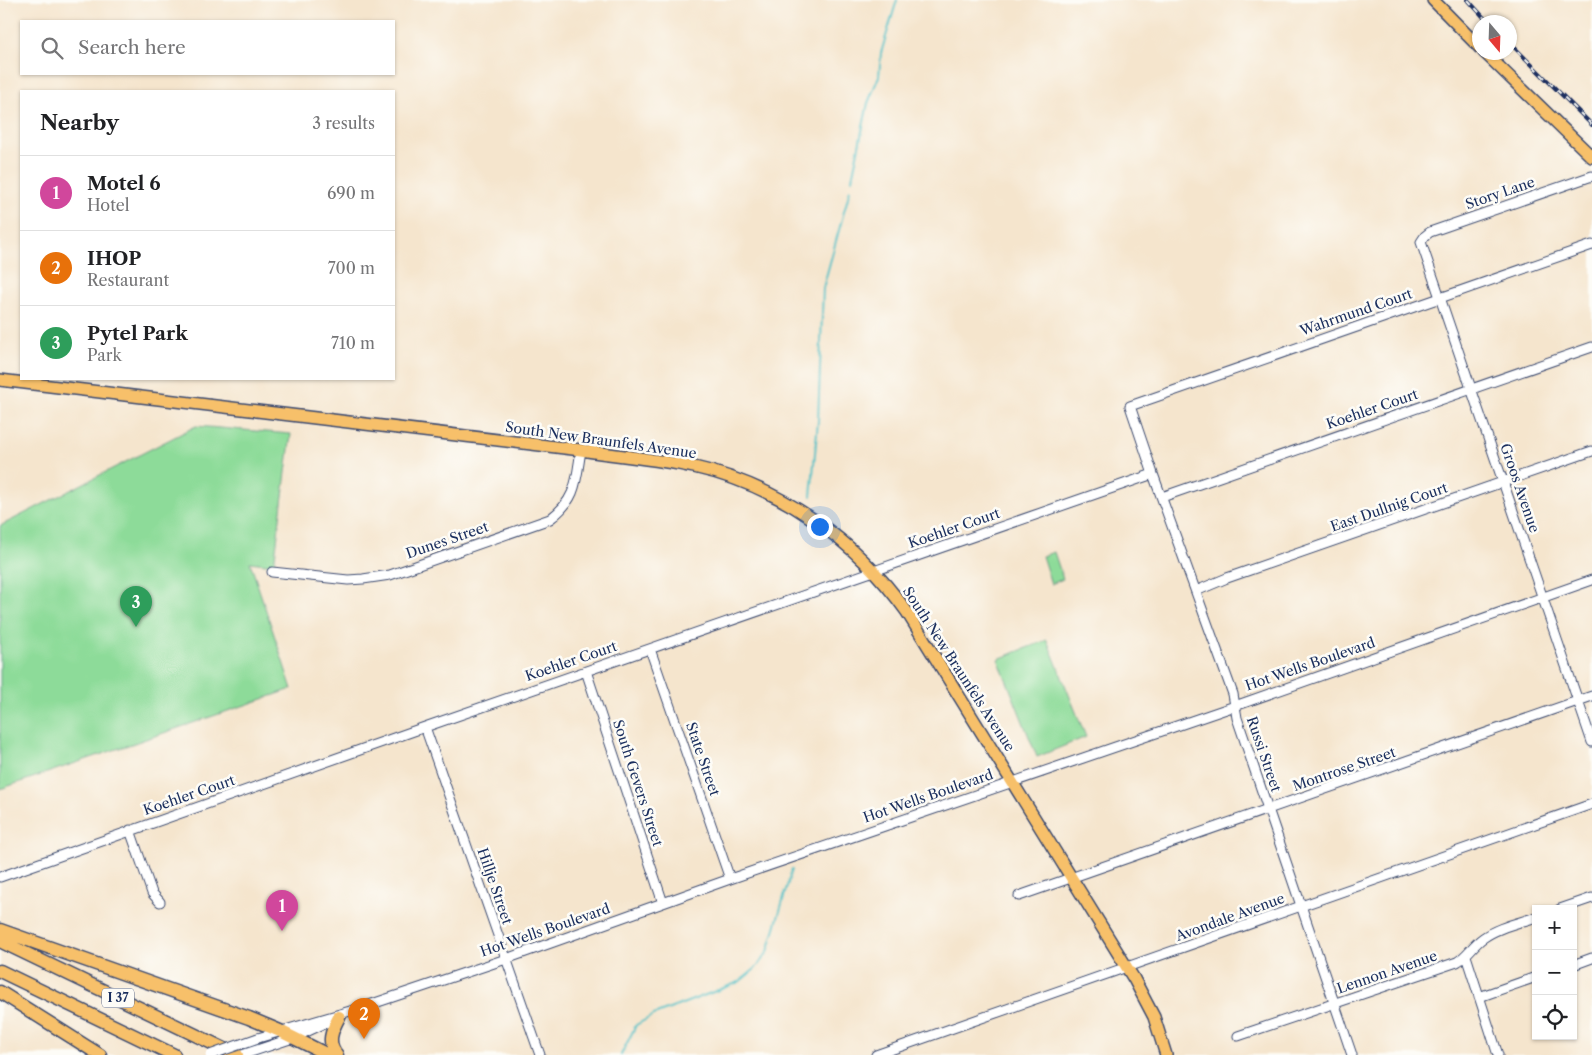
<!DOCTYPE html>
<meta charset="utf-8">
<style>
body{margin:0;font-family:"Libre Caslon Text",serif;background:#f2f2f2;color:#202124}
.controls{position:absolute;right:15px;bottom:15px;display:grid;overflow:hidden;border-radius:0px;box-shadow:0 1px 4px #0004}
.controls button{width:45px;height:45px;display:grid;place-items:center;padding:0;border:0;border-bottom:1px solid #e0e0e0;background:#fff;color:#202124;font:25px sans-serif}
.compass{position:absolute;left:1472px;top:15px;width:45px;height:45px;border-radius:50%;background:#fff;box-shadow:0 1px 4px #0004;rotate:161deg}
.you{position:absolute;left:819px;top:526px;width:18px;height:18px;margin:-12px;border:4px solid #fff;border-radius:50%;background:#1a73e8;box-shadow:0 0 0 8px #1a73e833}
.badge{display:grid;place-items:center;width:32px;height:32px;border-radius:50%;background:#1f6fb2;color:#fff;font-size:16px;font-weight:700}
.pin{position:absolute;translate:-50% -41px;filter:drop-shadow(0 1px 2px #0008)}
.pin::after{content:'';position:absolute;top:26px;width:18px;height:15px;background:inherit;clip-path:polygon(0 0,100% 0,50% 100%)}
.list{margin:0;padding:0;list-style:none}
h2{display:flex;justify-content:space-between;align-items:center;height:65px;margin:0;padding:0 20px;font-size:21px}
h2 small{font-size:16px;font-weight:400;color:#757577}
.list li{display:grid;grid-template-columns:32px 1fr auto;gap:15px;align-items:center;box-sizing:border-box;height:75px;padding:0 20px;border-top:1px solid #e0e0e0}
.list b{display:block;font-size:19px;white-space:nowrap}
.list p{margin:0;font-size:16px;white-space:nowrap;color:#757577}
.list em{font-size:16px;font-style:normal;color:#757577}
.icon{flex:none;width:28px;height:28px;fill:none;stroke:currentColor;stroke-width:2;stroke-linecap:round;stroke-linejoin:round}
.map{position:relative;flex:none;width:1592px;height:1055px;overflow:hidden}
.search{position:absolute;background:#fff;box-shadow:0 1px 4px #0004;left:20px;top:20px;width:375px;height:55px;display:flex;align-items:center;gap:12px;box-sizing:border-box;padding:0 18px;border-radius:0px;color:#757577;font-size:19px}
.panel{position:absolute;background:#fff;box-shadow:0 1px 4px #0004;left:20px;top:90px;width:375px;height:290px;border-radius:0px}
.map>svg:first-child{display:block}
.green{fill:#8ddb99;stroke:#54857c}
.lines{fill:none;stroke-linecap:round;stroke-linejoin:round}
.stream{stroke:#53c1c7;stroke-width:2}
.minor-casing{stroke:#3c4a6f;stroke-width:11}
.major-casing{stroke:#3c4a6f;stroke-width:14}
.highway-casing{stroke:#3c4a6f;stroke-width:15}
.minor{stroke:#fff;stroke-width:9}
.major{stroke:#f7c06b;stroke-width:11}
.highway{stroke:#f7c06b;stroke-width:12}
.rail-casing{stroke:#1b2f5e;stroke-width:4}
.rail{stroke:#fdfcf7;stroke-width:2;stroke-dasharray:5.5;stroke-linecap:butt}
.minor-bridge-casing{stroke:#3c4a6f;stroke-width:11;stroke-linecap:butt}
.minor-bridge{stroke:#fff;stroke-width:9}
.labels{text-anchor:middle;stroke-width:5;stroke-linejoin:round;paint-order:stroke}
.shield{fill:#fdfcf7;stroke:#5f6c8c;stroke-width:1}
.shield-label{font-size:12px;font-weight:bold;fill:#1b2f5e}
.street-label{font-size:14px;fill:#1b2f5e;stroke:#fdfcf7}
</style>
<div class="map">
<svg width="1592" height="1055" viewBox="0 0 1592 1055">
<rect width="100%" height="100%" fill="#fdfcf7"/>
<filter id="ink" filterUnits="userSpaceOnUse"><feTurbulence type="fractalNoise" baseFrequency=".02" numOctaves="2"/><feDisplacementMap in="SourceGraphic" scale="10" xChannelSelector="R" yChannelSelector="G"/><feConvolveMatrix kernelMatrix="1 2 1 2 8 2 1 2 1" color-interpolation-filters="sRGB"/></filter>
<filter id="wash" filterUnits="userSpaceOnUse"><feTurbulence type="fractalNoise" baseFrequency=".0096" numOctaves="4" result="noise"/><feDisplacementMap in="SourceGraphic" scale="20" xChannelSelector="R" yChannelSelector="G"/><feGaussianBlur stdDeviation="1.12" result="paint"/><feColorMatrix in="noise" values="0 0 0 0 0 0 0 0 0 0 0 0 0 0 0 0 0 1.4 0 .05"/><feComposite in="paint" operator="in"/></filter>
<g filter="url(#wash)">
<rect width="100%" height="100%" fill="#f5e5cd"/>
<path class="green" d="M196,426L291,434L274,565L250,562L292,689L0,789V526Z
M1054,552L1063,579L1051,584L1042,556Z
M1047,640L1086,737L1037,757L998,659Z"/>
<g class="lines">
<path class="stream" d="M852,179L868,103L879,76L881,53L897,0
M811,496L818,421L823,288L850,190
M621,1055L636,1025L654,1015L739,982L755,969L768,952L792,869"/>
</g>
</g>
<g filter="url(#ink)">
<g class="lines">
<defs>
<path id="minor" d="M1592,176L1430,232L1425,236L1421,242L1592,742
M1162,497L1592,347
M272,572L348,580L363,579L390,575L550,519C577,499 576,481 581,450
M1196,591L1227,578L1592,451
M650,649L730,879
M586,671L663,903
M425,727L540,1055
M130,830L152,893L160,902
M0,877L425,727L1153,474
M1019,896L1592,696
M1560,909L1592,898
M1466,956L1498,1055
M1573,965L1592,958
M1479,997L1536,977
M1238,1036L1457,962C1467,956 1473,945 1483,938C1498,927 1519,923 1536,917
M258,1038L357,1009L506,959L730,879L1235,706L1592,580
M242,1055L293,1038L330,1021
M876,1055L1592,804
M1352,1055L1237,718L1233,694L1153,474L1130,406L1592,245"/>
<path id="major" d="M1433,0L1480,48
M1484,52L1592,157
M0,380L581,450C618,456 657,459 694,467C780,486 856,540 907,612L1134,979L1154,1017L1166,1055"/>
<path id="highway" d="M0,930L249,1018L280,1031L328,1055
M0,941L237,1055
M0,971L174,1055
M0,992L100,1055
M337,1055C326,1043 332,1030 339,1017"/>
</defs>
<use href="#minor" class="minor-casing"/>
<use href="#major" class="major-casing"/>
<use href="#highway" class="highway-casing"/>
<use href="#minor" class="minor"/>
<use href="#major" class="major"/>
<use href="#highway" class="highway"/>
<defs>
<path id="rail" d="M1468,0L1488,22
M1510,43L1592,125"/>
</defs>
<use href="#rail" class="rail-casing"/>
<use href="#rail" class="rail"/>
<defs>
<path id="minor-bridge" d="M210,1055L258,1038"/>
</defs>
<use href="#minor-bridge" class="minor-bridge-casing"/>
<use href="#minor-bridge" class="minor-bridge"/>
</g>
</g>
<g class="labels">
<rect class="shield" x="102" y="988.5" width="32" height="19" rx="4"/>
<g class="shield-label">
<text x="118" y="1002">I 37</text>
</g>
<g class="street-label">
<text transform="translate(1500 193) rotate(-19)" y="5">Story Lane</text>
<text transform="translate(1356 312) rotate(-19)" y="5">Wahrmund Court</text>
<text transform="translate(1372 409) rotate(-19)" y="5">Koehler Court</text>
<text transform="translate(601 440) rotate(8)" y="5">South New Braunfels Avenue</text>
<text transform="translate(1520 488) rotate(71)" y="5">Groos Avenue</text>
<text transform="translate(1389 507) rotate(-19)" y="5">East Dullnig Court</text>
<text transform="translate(954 528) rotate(-19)" y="5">Koehler Court</text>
<text transform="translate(447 540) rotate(-19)" y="5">Dunes Street</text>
<text transform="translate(571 661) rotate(-19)" y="5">Koehler Court</text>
<text transform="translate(1310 664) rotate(-19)" y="5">Hot Wells Boulevard</text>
<text transform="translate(959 669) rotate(57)" y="5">South New Braunfels Avenue</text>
<text transform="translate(1264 754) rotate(71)" y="5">Russi Street</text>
<text transform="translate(703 759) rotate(71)" y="5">State Street</text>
<text transform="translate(1344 769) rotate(-19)" y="5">Montrose Street</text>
<text transform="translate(638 783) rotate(72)" y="5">South Gevers Street</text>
<text transform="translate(189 795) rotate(-19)" y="5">Koehler Court</text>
<text transform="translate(928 796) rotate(-19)" y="5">Hot Wells Boulevard</text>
<text transform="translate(495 886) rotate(71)" y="5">Hillje Street</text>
<text transform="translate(1230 917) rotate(-20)" y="5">Avondale Avenue</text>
<text transform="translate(545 930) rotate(-19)" y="5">Hot Wells Boulevard</text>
<text transform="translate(1387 972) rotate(-19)" y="5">Lennon Avenue</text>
</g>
</g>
</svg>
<div class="controls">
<button>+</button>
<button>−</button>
<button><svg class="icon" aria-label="locate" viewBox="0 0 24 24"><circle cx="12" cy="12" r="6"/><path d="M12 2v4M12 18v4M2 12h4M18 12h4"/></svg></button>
</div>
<svg class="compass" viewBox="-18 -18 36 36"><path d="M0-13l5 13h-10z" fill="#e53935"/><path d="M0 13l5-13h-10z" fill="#757577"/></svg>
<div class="you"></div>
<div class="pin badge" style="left:282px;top:931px;background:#d1479c">1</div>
<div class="pin badge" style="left:364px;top:1039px;background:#e8710a">2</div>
<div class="pin badge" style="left:136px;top:627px;background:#2e9e5b">3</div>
<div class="search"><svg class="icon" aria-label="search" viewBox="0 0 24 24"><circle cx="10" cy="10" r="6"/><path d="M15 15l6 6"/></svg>Search here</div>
<section class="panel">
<h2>Nearby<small>3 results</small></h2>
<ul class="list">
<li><span class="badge" style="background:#d1479c">1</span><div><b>Motel 6</b><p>Hotel</p></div><em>690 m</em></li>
<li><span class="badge" style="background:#e8710a">2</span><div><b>IHOP</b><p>Restaurant</p></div><em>700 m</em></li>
<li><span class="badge" style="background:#2e9e5b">3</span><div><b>Pytel Park</b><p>Park</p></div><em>710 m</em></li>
</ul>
</section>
</div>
